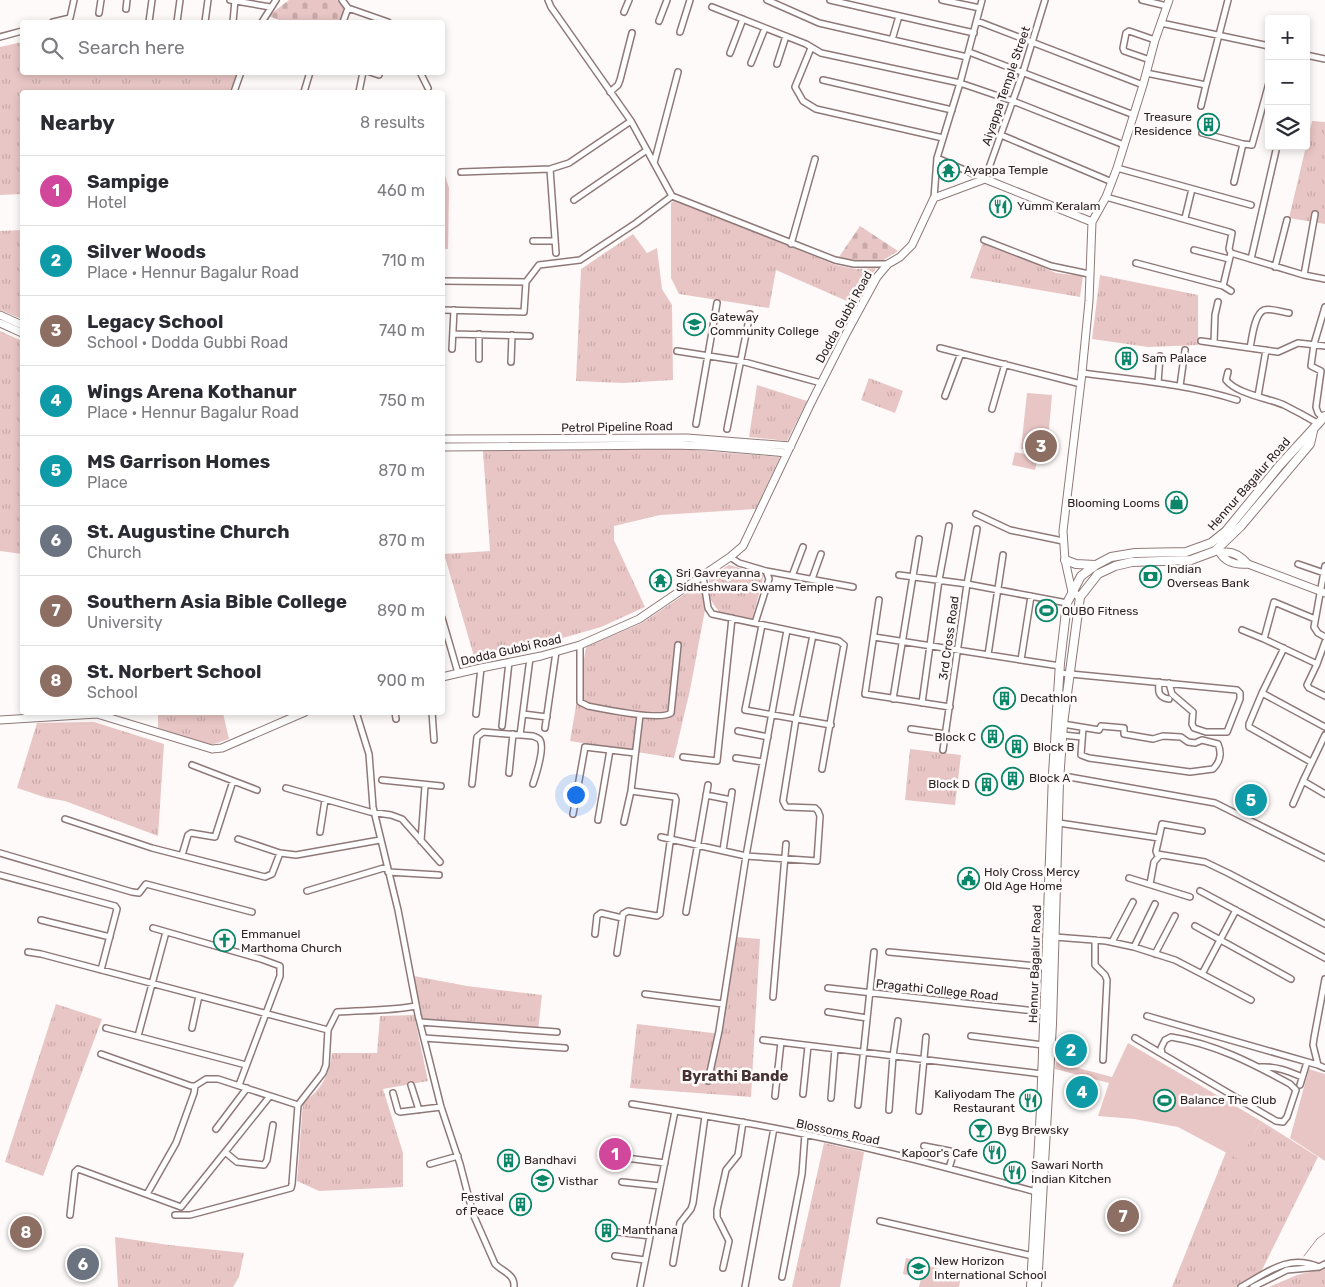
<!DOCTYPE html>
<meta charset="utf-8">
<style>
body{margin:0;font-family:Rubik,sans-serif;background:#f2f2f3;color:#2b2b33}
.controls{position:absolute;right:15px;top:15px;display:grid;overflow:hidden;border-radius:5px;box-shadow:0 2px 8px #0003}
.controls button{width:45px;height:45px;display:grid;place-items:center;padding:0;border:0;border-bottom:1px solid #e1e1e2;background:#fff;color:#2b2b33;font:25px sans-serif}
.you{position:absolute;left:575px;top:794px;width:18px;height:18px;margin:-12px;border:4px solid #fff;border-radius:50%;background:#1a73e8;box-shadow:0 0 0 8px #1a73e833}
.badge{display:grid;place-items:center;width:32px;height:32px;border-radius:50%;background:#0a8668;color:#fff;font-size:16px;font-weight:700}
.pin{position:absolute;translate:-50% -50%;border:2px solid #fff;box-shadow:0 1px 5px #0006}
.list{margin:0;padding:0;list-style:none}
h2{display:flex;justify-content:space-between;align-items:center;height:65px;margin:0;padding:0 20px;font-size:21px}
h2 small{font-size:16px;font-weight:400;color:#7c7c81}
.list li{display:grid;grid-template-columns:32px 1fr auto;gap:15px;align-items:center;box-sizing:border-box;height:70px;padding:0 20px;border-top:1px solid #e1e1e2}
.list b{display:block;font-size:19px;white-space:nowrap}
.list p{margin:0;font-size:16px;white-space:nowrap;color:#7c7c81}
.list em{font-size:16px;font-style:normal;color:#7c7c81}
.icon{flex:none;width:28px;height:28px;fill:none;stroke:currentColor;stroke-width:2;stroke-linecap:round;stroke-linejoin:round}
.map{position:relative;flex:none;width:1325px;height:1287px;overflow:hidden}
.search{position:absolute;background:#fff;box-shadow:0 2px 8px #0003;left:20px;top:20px;width:425px;height:55px;display:flex;align-items:center;gap:12px;box-sizing:border-box;padding:0 18px;border-radius:5px;color:#7c7c81;font-size:19px}
.panel{position:absolute;background:#fff;box-shadow:0 2px 8px #0003;left:20px;top:90px;width:425px;height:625px;border-radius:5px}
.map>svg:first-child{display:block}
.grass{fill:url(#grass-tufts)}
.cemetery{fill:url(#cemetery-stones)}
.garden{fill:#e8c6c5}
.lines{fill:none;stroke-linecap:round;stroke-linejoin:round}
.stream{stroke:#b59291;stroke-width:1}
.street-casing{stroke:#8f7978;stroke-width:8}
.secondary-casing{stroke:#8f7978;stroke-width:9}
.primary-casing{stroke:#8f7978;stroke-width:10}
.street{stroke:#fff;stroke-width:5}
.secondary{stroke:#fff;stroke-width:7}
.primary{stroke:#fff;stroke-width:8}
.labels{text-anchor:middle;stroke-width:5;stroke-linejoin:round;paint-order:stroke}
.street-label{font-size:12px;fill:#2d2424;stroke:#fffafa}
.poi-label{font-size:12px;fill:#2d2424;stroke:#fffafa;text-anchor:start}
.quarter-label{font-size:15px;font-weight:bold;fill:#463232;stroke:#fffafa}
</style>
<div class="map">
<svg width="1325" height="1287" viewBox="0 0 1325 1287">
<defs>
<pattern id="grass-tufts" width="24" height="20" patternUnits="userSpaceOnUse" patternTransform="scale(1.25)"><rect width="24" height="20" fill="#e8c6c5"/><path d="M3 7l-1-3M5 7V3M7 7l1-3M15 17l-1-3M17 17v-4M19 17l1-3" fill="none" stroke="#c7aaa9"/></pattern>
<pattern id="cemetery-stones" width="16" height="16" patternUnits="userSpaceOnUse" patternTransform="scale(1.25)"><rect width="16" height="16" fill="#e8c6c5"/><path d="M2 7V4a2 2 0 0 1 4 0v3zM10 15v-3a2 2 0 0 1 4 0v3z" fill="#c7aaa9"/></pattern>
</defs>
<rect width="100%" height="100%" fill="#fffafa"/>
<path class="grass" d="M22,42V72L237,73L230,92H22V194L0,195V47Z
M1312,121L1325,122V224L1289,218Z
M675,200L836,265L856,269L876,268L856,305L776,270L769,308L679,294L671,278V203Z
M22,230V319L0,310V231Z
M633,234L647,253L657,248L662,289L672,305L673,380L623,383L576,381L581,269Z
M983,242L1056,273L1083,276L1080,297L970,278Z
M1100,275L1198,295V345L1148,347L1092,339Z
M0,331L22,341V554L0,551Z
M869,378L903,391L895,413L861,400Z
M757,385L807,401L787,441L749,437Z
M681,449L780,457L756,509L660,515L614,526V540L645,607L601,627L476,663L444,554L490,551L483,451Z
M729,565L764,575L752,620L719,612L710,599L709,577Z
M703,582L705,610L690,690L674,758L570,741L586,647L642,623Z
M158,713H223L229,739L208,746L158,728Z
M94,722L164,744L158,836L65,801L47,798L17,788L37,723Z
M910,749L961,755L955,805L905,800Z
M736,937L760,939L751,1097L630,1088L637,1024L721,1034Z
M414,976L467,986L542,995L538,1031L422,1020Z
M56,1004L102,1019L43,1176L5,1162Z
M414,1015L428,1081L383,1089L403,1153V1187L319,1191L297,1181L303,1102C321,1091 330,1074 332,1053H377L380,1016Z
M1261,1121L1318,1157L1261,1272L1236,1287H1172L1226,1152L1240,1159Z
M824,1143L864,1152L840,1287H792Z
M115,1237L169,1245L244,1253L239,1277L233,1287H118Z
M1325,1265V1287H1269L1297,1275L1322,1269Z"/>
<path class="cemetery" d="M289,0H337L344,9L340,22H285L268,16Z
M860,226L898,251L882,261L855,262L839,257Z"/>
<path class="garden" d="M443,175H445L449,188L448,249H443Z
M1027,393L1052,395L1047,451L1021,449Z
M1015,452L1038,457L1035,470L1012,465Z
M1128,1043L1261,1121L1240,1160L1178,1127L1134,1119L1098,1116L1109,1083L1055,1069L1056,1062L1112,1077Z
M1309,1069L1325,1074V1161L1290,1138Z
M906,1258L924,1262V1265L937,1268V1271L961,1276L959,1287H919L921,1278L903,1274Z"/>
<g class="lines">
<path class="stream" d="M1304,1256L1317,1239L1325,1233"/>
<defs>
<path id="street" d="M230,0L270,7
M342,0L348,8L388,22
M548,0L551,7L631,121L672,196L835,260L854,264H888
M767,0L819,23L967,57
M830,0L974,33
M942,0L980,8
M1142,0L1167,6
M712,7L806,44L821,53L960,83L1013,101L1124,145
M126,9L127,0
M624,12L629,0
M99,13L101,0
M659,21L667,0
M977,21L1143,85
M53,22L70,18L74,0
M149,22L152,0
M177,22L180,0
M205,22L208,0
M233,22L235,0
M262,22L276,0
M343,22L348,8
M1161,23L1269,46
M680,32L690,0
M0,37L22,31
M892,40L899,16
M811,48L795,87L803,101L816,109L943,138
M969,52L1134,115
M730,53L743,19
M1306,55L1325,59
M1150,60L1124,51L1123,48L1126,33L1129,31L1155,40
M751,63L765,28
M777,64L786,36
M370,72L379,75
M420,72L428,88
M1146,73L1206,85L1228,0
M823,80L952,110
M234,92L241,72
M304,92L310,72
M359,92L363,72
M610,92L618,85L620,80L632,33
M1201,106L1206,85
M1202,133L1243,144
M1001,135L1112,182
M937,158L985,179L1023,72L1045,0
M654,163L678,72
M1117,168L1251,205
M550,169L556,253
M461,172L550,169L569,163L631,121
M1234,182L1243,144L1252,145L1269,83
M1106,197L1229,232L1232,233L1229,249L1231,253L1304,275L1325,279
M934,198L937,158L960,83L982,0
M574,200L647,150
M1185,218L1192,189
M984,240L1051,266L1089,274
M533,241H555
M791,244L815,159
M1194,250L1229,259
M1251,259L1277,146
M1136,263L1223,286L1231,253
M1275,267L1287,220
M1304,275L1315,214
M442,281L526,282
M1223,286L1231,291
M442,310L524,312L526,282L539,265L580,260L636,223L672,196
M453,334L530,336
M1201,341L1278,352L1298,343L1325,346
M1214,343L1215,315L1218,302
M940,348L1081,384
M1250,348C1252,339 1254,314 1264,310C1271,308 1282,312 1289,313
M452,349L454,310
M677,351L741,361L821,383
M479,359V334
M511,362L512,335
M1228,372L1226,380C1237,394 1268,398 1284,405C1296,411 1307,417 1319,424
M1082,373C1134,380 1187,384 1237,400
M1158,383L1160,356
M1180,386L1185,350
M945,396L961,353
M1258,396L1266,350
M992,409L1005,364
M1324,418L1318,413L1316,407L1321,371L1311,366L1314,344L1325,307
M696,424L717,303
M727,429L750,314
M976,514L1010,530L1063,541
M730,557L739,563L766,571L769,579L755,623
M1298,564L1324,573
M1325,566L1314,627L1318,633L1325,637
M766,571L853,587
M899,575L967,584L1067,603
M703,576L708,608L712,614L839,641L844,645L822,769
M792,576L803,547
M812,579L821,554
M879,600L865,694L950,707
M442,618L458,673
M762,625L745,710L831,725
M1242,630L1264,639L1274,602L1315,619
M874,637L1021,660L1031,596
M1264,639L1317,664L1325,642
M580,645V702L588,706C603,709 661,721 671,713L678,645
M1284,648L1262,693L1325,727
M988,655L1003,555
M1021,660L1060,666
M1317,664L1307,685L1309,688L1325,696
M1060,673L1237,690L1240,693V699L1227,732H1206L1194,728L1192,724L1193,712L1172,694L1169,683
M1159,682C1158,692 1158,697 1169,699
M1262,693L1249,724V727L1311,762
M893,699L919,539
M922,703L939,580L949,526
M356,712L369,754L373,807L398,910L418,1015L441,1107L460,1164L473,1214L495,1264C503,1272 515,1274 514,1287
M395,712L396,719
M432,712L434,740
M476,714L481,668
M523,714L547,717
M1063,724L1099,730L1101,726L1124,728V734L1153,739L1163,736L1181,737L1188,742L1195,743L1202,740L1218,744C1222,753 1220,762 1213,769L1190,772L1089,758L1081,755L1083,728
M502,726L509,662
M545,728L556,652
M911,729L946,734
M738,731L768,737
M520,735L530,658
M1063,735L1082,737
M1325,735L1303,781L1325,794
M943,750L967,584L977,529
M683,757L717,761L732,618
M736,758L763,762
M192,765L257,790
M509,773L513,734
M1058,775L1215,803L1325,858
M382,780L441,786
M472,784L477,737L483,732L533,736C535,737 539,738 540,740C545,748 536,775 533,784
M286,788L370,812L391,815L402,819L440,862
M706,795L731,800
M1293,804L1303,781
M573,814L585,747L635,753
M65,819L152,848L265,877L272,874L280,853L296,855L380,840
M598,820L610,750
M624,822L631,791L640,715
M1059,823L1159,838L1156,851L1157,854L1205,862L1228,873L1325,924
M320,832L325,800
M661,837L746,856L817,861L820,816L818,811L815,808L786,807L783,801L796,719L813,635
M1159,838L1162,824L1202,831
M238,839L280,853
M421,841L425,786
M723,850L732,792
M0,853L132,892L139,893L146,884L252,912
M182,855L188,835L191,833L215,837L233,781
M388,872L439,875
M0,875L115,906L117,909L101,970
M1129,878L1190,897
M1150,884L1154,862L1160,855
M307,891L387,867
M1200,891L1325,958
M1236,910L1202,974L1251,1000
M686,912L708,785
M41,920L110,937
M1195,926L1291,979
M153,928L261,959L280,966V976L239,1085
M595,934L597,916L601,913L622,918
M1055,937L1106,941L1134,947L1175,960L1202,974
M1095,940V965L1105,975L1107,980L1103,1060
M1112,942L1133,902
M1134,947L1155,904
M28,952L41,954L328,1030
M889,952L1046,967
M617,953L623,914L628,911L657,916L660,914L676,800L675,797L631,791
M1155,954L1175,916
M1325,979L1314,1038L1313,1045L1318,1065L1325,1068
M828,988L1044,1012
M645,994L723,1004
M773,997L786,844
M828,1012L867,1018
M1147,1016L1318,1065
M420,1022L557,1032
M106,1028L246,1065
M192,1028L199,996
M138,1036L166,932
M971,1036L1043,1045
M1171,1037C1215,1044 1252,1063 1290,1084L1296,1090L1287,1117L1283,1122L1276,1121L1162,1054L1161,1048L1165,1040Z
M424,1038L565,1048
M1135,1038L1162,1054
M763,1040L1042,1074
M101,1054L191,1086H195L206,1079H218L298,1105
M1260,1067C1276,1066 1288,1071 1302,1077
M708,1081L719,1031L746,856L787,630
M411,1085L419,1110
M1300,1085L1307,1062
M393,1093L398,1111L400,1112L441,1107
M803,1094L808,1046
M775,1096L781,1042
M831,1098L835,1049
M632,1104C676,1111 720,1118 763,1126C856,1143 946,1167 1036,1192
M858,1105L874,952
M889,1110L893,1056L898,1021
M919,1111L926,1037
M216,1129L247,1088
M924,1146L950,1151L953,1155L949,1168
M225,1152L237,1162L264,1165L267,1160L273,1125
M626,1158L665,1163
M430,1164L458,1156
M622,1182L660,1186
M147,1194L176,1143L194,1093L195,1086
M70,1215L75,1172L78,1169L181,1207L270,1096
M175,1215H190L291,1188L292,1184L298,1105L323,1073L326,1065L328,1030L337,1012C364,1010 390,1011 416,1006
M880,1221L1033,1256
M617,1232L650,1236
M615,1256L645,1260
M673,1263L680,1223L691,1209L693,1203L705,1116
M723,1268L729,1241L717,1217V1210L726,1170L738,1155L743,1122
M782,1277L802,1174L805,1134
M640,1287L675,1111
M745,1287L774,1128
M1241,1287C1268,1272 1288,1254 1319,1267
M1253,1287L1287,1270L1319,1267L1325,1264"/>
<path id="secondary" d="M0,315L22,325
M0,323L22,333
M442,439L687,438L791,446
M442,447L672,445L706,446L787,453
M1220,553C1231,550 1241,556 1248,564L1325,593
M1220,553C1226,563 1237,565 1248,564
M1080,597L1072,592L1065,560L1063,531L1082,373L1089,301L1092,222L1106,197L1117,168L1143,85L1155,40L1169,0
M442,677L481,668L541,656L580,645L639,619L730,557L743,546L810,405L847,332L877,277L888,264L900,257L912,245L934,198L985,179L1092,222
M0,720L97,714L212,749L222,748L305,712"/>
<path id="primary" d="M1065,560L1076,564L1095,565
M1031,1287L1041,1108L1053,774L1060,663L1067,603L1081,576L1096,565L1111,557L1135,553L1186,552L1211,543L1226,531L1280,465L1325,416
M1037,1287L1052,1024L1059,782L1063,724L1080,597L1098,574L1115,566L1132,562L1191,560L1215,551L1241,526L1310,444L1313,431"/>
</defs>
<use href="#street" class="street-casing"/>
<use href="#secondary" class="secondary-casing"/>
<use href="#primary" class="primary-casing"/>
<use href="#street" class="street"/>
<use href="#secondary" class="secondary"/>
<use href="#primary" class="primary"/>
</g>
<defs>
<symbol id="building-ring" viewBox="-11 -11 22 22"><circle r="9.5" fill="#fffafa" stroke="#0a8668" stroke-width="1.5"/><path d="M-4-6H4V6H1V3H-1V6H-4ZM-2.5-4.3h1.7v1.8h-1.7ZM.8-4.3h1.7v1.8H.8ZM-2.5-1h1.7V.8h-1.7ZM.8-1h1.7V.8H.8Z" fill="#0a8668"/></symbol>
<symbol id="temple-ring" viewBox="-11 -11 22 22"><circle r="9.5" fill="#fffafa" stroke="#0a8668" stroke-width="1.5"/><path d="M0-6L5-2H3V0L6.5 2.5H4V6H1.5V3h-3V6H-4V2.5H-6.5L-3 0V-2H-5Z" fill="#0a8668"/></symbol>
<symbol id="restaurant-ring" viewBox="-11 -11 22 22"><circle r="9.5" fill="#fffafa" stroke="#0a8668" stroke-width="1.5"/><path d="M-5-6h1v4h1v-4h1v4h1v-4h1v5L-1.5 .5V6h-2V.5L-5-1ZM5-6V6H3V1.5H1.5Q1.5-4 5-6Z" fill="#0a8668"/></symbol>
<symbol id="university-ring" viewBox="-11 -11 22 22"><circle r="9.5" fill="#fffafa" stroke="#0a8668" stroke-width="1.5"/><path d="M0-5L7-2L0 1L-7-2ZM-4 1L0 2.5L4 1V4Q0 6-4 4Z" fill="#0a8668"/></symbol>
<symbol id="shop-ring" viewBox="-11 -11 22 22"><circle r="9.5" fill="#fffafa" stroke="#0a8668" stroke-width="1.5"/><path d="M-5-2.5h2.3a2.7 3.5 0 0 1 5.4 0H5L5.5 6h-11ZM-1.5-2.5h3a1.5 2.3 0 0 0-3 0Z" fill="#0a8668"/></symbol>
<symbol id="bank-ring" viewBox="-11 -11 22 22"><circle r="9.5" fill="#fffafa" stroke="#0a8668" stroke-width="1.5"/><path d="M-6-4H6V4H-6ZM0-2.3a2.3 2.3 0 1 0 0 4.6a2.3 2.3 0 1 0 0-4.6Z" fill="#0a8668"/></symbol>
<symbol id="stadium-ring" viewBox="-11 -11 22 22"><circle r="9.5" fill="#fffafa" stroke="#0a8668" stroke-width="1.5"/><path d="M0-5a6.5 5 0 1 0 0 10a6.5 5 0 1 0 0-10ZM-3.5-1.8h7v3.6h-7Z" fill="#0a8668"/></symbol>
<symbol id="civic-ring" viewBox="-11 -11 22 22"><circle r="9.5" fill="#fffafa" stroke="#0a8668" stroke-width="1.5"/><path d="M-.6-6.5H3V-4.5H.6V-3L4-1V1h2V6H-6V1h2V-1L-.6-3ZM-1.2 2.5V6h2.4V2.5Z" fill="#0a8668"/></symbol>
<symbol id="church-ring" viewBox="-11 -11 22 22"><circle r="9.5" fill="#fffafa" stroke="#0a8668" stroke-width="1.5"/><path d="M-1.2-6h2.4v3.5h3.3v2.4h-3.3V6h-2.4V-.1h-3.3v-2.4h3.3Z" fill="#0a8668"/></symbol>
<symbol id="bar-ring" viewBox="-11 -11 22 22"><circle r="9.5" fill="#fffafa" stroke="#0a8668" stroke-width="1.5"/><path d="M-6-5H6L.8 .8V4.5H3.5V6h-7V4.5H-.8V.8Z" fill="#0a8668"/></symbol>
<symbol id="school-ring" viewBox="-11 -11 22 22"><circle r="9.5" fill="#fffafa" stroke="#0a8668" stroke-width="1.5"/><path d="M0-5L7-2L0 1L-7-2ZM-4 1L0 2.5L4 1V4Q0 6-4 4Z" fill="#0a8668"/></symbol>
</defs>
<g fill-rule="evenodd">
<use href="#building-ring" x="1196" y="112" width="25" height="25"/>
<use href="#temple-ring" x="936" y="158" width="25" height="25"/>
<use href="#restaurant-ring" x="988" y="194" width="25" height="25"/>
<use href="#university-ring" x="682" y="312" width="25" height="25"/>
<use href="#building-ring" x="1114" y="346" width="25" height="25"/>
<use href="#shop-ring" x="1164" y="490" width="25" height="25"/>
<use href="#bank-ring" x="1138" y="564" width="25" height="25"/>
<use href="#temple-ring" x="648" y="568" width="25" height="25"/>
<use href="#stadium-ring" x="1034" y="598" width="25" height="25"/>
<use href="#building-ring" x="992" y="686" width="25" height="25"/>
<use href="#building-ring" x="980" y="724" width="25" height="25"/>
<use href="#building-ring" x="1004" y="734" width="25" height="25"/>
<use href="#building-ring" x="1000" y="766" width="25" height="25"/>
<use href="#building-ring" x="974" y="772" width="25" height="25"/>
<use href="#civic-ring" x="956" y="866" width="25" height="25"/>
<use href="#church-ring" x="212" y="928" width="25" height="25"/>
<use href="#stadium-ring" x="1152" y="1088" width="25" height="25"/>
<use href="#restaurant-ring" x="1018" y="1088" width="25" height="25"/>
<use href="#bar-ring" x="968" y="1118" width="25" height="25"/>
<use href="#restaurant-ring" x="982" y="1140" width="25" height="25"/>
<use href="#building-ring" x="496" y="1148" width="25" height="25"/>
<use href="#restaurant-ring" x="1002" y="1160" width="25" height="25"/>
<use href="#university-ring" x="530" y="1168" width="25" height="25"/>
<use href="#building-ring" x="508" y="1192" width="25" height="25"/>
<use href="#building-ring" x="594" y="1218" width="25" height="25"/>
<use href="#school-ring" x="906" y="1256" width="25" height="25"/>
</g>
<g class="labels">
<g class="street-label">
<text transform="translate(1006 86) rotate(-71)" y="4">Aiyappa Temple Street</text>
<text transform="translate(844 317) rotate(-61)" y="4">Dodda Gubbi Road</text>
<text transform="translate(617 427) rotate(-1)" y="4">Petrol Pipeline Road</text>
<text transform="translate(1249 484) rotate(-49)" y="4">Hennur Bagalur Road</text>
<text transform="translate(949 638) rotate(-82)" y="4">3rd Cross Road</text>
<text transform="translate(511 650) rotate(-13)" y="4">Dodda Gubbi Road</text>
<text transform="translate(1035 964) rotate(-88)" y="4">Hennur Bagalur Road</text>
<text transform="translate(937 990) rotate(6)" y="4">Pragathi College Road</text>
<text transform="translate(838 1132) rotate(12)" y="4">Blossoms Road</text>
</g>
<g class="poi-label">
<text x="1192" y="121" text-anchor="end">Treasure<tspan x="1192" dy="14">Residence</tspan></text>
<text x="964" y="174">Ayappa Temple</text>
<text x="1017" y="210">Yumm Keralam</text>
<text x="710" y="321">Gateway<tspan x="710" dy="14">Community College</tspan></text>
<text x="1142" y="362">Sam Palace</text>
<text x="1160" y="507" text-anchor="end">Blooming Looms</text>
<text x="1167" y="573">Indian<tspan x="1167" dy="14">Overseas Bank</tspan></text>
<text x="676" y="577">Sri Gavreyanna<tspan x="676" dy="14">Sidheshwara Swamy Temple</tspan></text>
<text x="1062" y="615">QUBO Fitness</text>
<text x="1020" y="702">Decathlon</text>
<text x="976" y="741" text-anchor="end">Block C</text>
<text x="1033" y="751">Block B</text>
<text x="1029" y="782">Block A</text>
<text x="970" y="788" text-anchor="end">Block D</text>
<text x="984" y="876">Holy Cross Mercy<tspan x="984" dy="14">Old Age Home</tspan></text>
<text x="241" y="938">Emmanuel<tspan x="241" dy="14">Marthoma Church</tspan></text>
<text x="1015" y="1098" text-anchor="end">Kaliyodam The<tspan x="1015" dy="14">Restaurant</tspan></text>
<text x="1180" y="1104">Balance The Club</text>
<text x="997" y="1134">Byg Brewsky</text>
<text x="978" y="1157" text-anchor="end">Kapoor's Cafe</text>
<text x="524" y="1164">Bandhavi</text>
<text x="1031" y="1169">Sawari North<tspan x="1031" dy="14">Indian Kitchen</tspan></text>
<text x="558" y="1185">Visthar</text>
<text x="504" y="1201" text-anchor="end">Festival<tspan x="504" dy="14">of Peace</tspan></text>
<text x="622" y="1234">Manthana</text>
<text x="934" y="1265">New Horizon<tspan x="934" dy="14">International School</tspan></text>
</g>
<g class="quarter-label">
<text x="735" y="1081">Byrathi Bande</text>
</g>
</g>
</svg>
<div class="controls">
<button>+</button>
<button>−</button>
<button><svg class="icon" aria-label="layers" viewBox="0 0 24 24"><path d="M12 4l9 5-9 5-9-5zM3 14l9 5 9-5"/></svg></button>
</div>
<div class="you"></div>
<div class="pin badge" style="left:615px;top:1154px;background:#d1479c">1</div>
<div class="pin badge" style="left:1071px;top:1050px;background:#0f9aa8">2</div>
<div class="pin badge" style="left:1041px;top:446px;background:#8d6e63">3</div>
<div class="pin badge" style="left:1082px;top:1092px;background:#0f9aa8">4</div>
<div class="pin badge" style="left:1251px;top:800px;background:#0f9aa8">5</div>
<div class="pin badge" style="left:83px;top:1264px;background:#6b7280">6</div>
<div class="pin badge" style="left:1123px;top:1216px;background:#8d6e63">7</div>
<div class="pin badge" style="left:26px;top:1232px;background:#8d6e63">8</div>
<div class="search"><svg class="icon" aria-label="search" viewBox="0 0 24 24"><circle cx="10" cy="10" r="6"/><path d="M15 15l6 6"/></svg>Search here</div>
<section class="panel">
<h2>Nearby<small>8 results</small></h2>
<ul class="list">
<li><span class="badge" style="background:#d1479c">1</span><div><b>Sampige</b><p>Hotel</p></div><em>460 m</em></li>
<li><span class="badge" style="background:#0f9aa8">2</span><div><b>Silver Woods</b><p>Place · Hennur Bagalur Road</p></div><em>710 m</em></li>
<li><span class="badge" style="background:#8d6e63">3</span><div><b>Legacy School</b><p>School · Dodda Gubbi Road</p></div><em>740 m</em></li>
<li><span class="badge" style="background:#0f9aa8">4</span><div><b>Wings Arena Kothanur</b><p>Place · Hennur Bagalur Road</p></div><em>750 m</em></li>
<li><span class="badge" style="background:#0f9aa8">5</span><div><b>MS Garrison Homes</b><p>Place</p></div><em>870 m</em></li>
<li><span class="badge" style="background:#6b7280">6</span><div><b>St. Augustine Church</b><p>Church</p></div><em>870 m</em></li>
<li><span class="badge" style="background:#8d6e63">7</span><div><b>Southern Asia Bible College</b><p>University</p></div><em>890 m</em></li>
<li><span class="badge" style="background:#8d6e63">8</span><div><b>St. Norbert School</b><p>School</p></div><em>900 m</em></li>
</ul>
</section>
</div>
